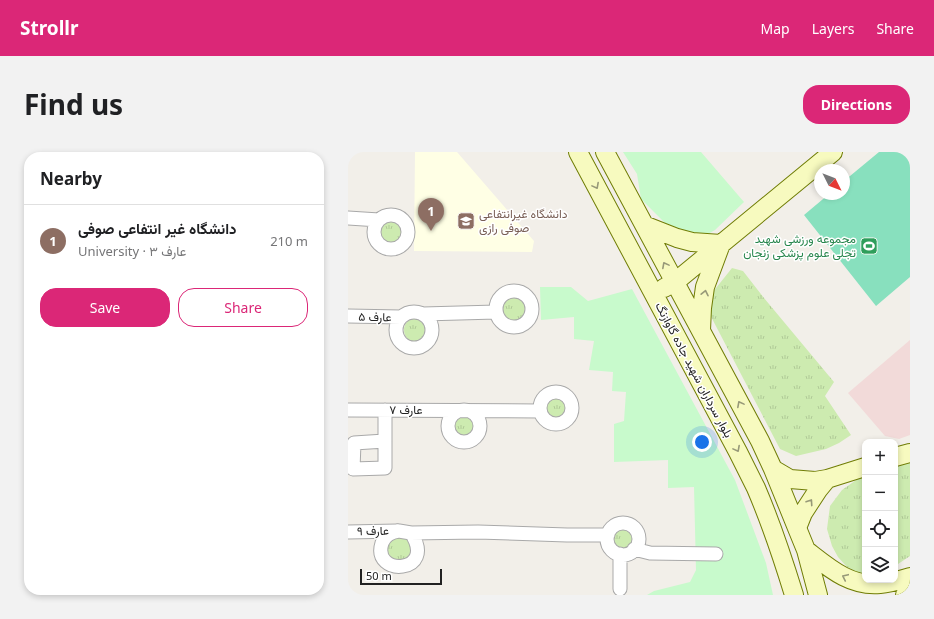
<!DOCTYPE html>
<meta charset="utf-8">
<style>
body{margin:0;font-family:"Noto Sans",Vazirmatn,sans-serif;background:#f2f2f2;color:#202124}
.controls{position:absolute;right:12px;bottom:12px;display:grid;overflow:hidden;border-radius:8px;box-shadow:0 2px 6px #0003}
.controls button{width:36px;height:36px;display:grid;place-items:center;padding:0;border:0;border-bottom:1px solid #e0e0e0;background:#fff;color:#202124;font:20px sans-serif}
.compass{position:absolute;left:466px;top:12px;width:36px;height:36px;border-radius:50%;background:#fff;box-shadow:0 2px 6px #0003;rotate:132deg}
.scale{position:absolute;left:12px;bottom:10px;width:82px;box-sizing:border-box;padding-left:4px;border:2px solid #222;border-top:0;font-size:11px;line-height:14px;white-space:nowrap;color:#222;-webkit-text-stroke:3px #fff;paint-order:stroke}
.you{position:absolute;left:354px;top:290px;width:14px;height:14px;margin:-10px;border:3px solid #fff;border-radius:50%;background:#1a73e8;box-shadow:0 0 0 6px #1a73e833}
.badge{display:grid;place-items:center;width:26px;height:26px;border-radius:50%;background:#db2777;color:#fff;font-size:13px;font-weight:700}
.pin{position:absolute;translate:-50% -33px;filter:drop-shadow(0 1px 2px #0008)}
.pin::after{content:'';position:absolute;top:21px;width:14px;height:12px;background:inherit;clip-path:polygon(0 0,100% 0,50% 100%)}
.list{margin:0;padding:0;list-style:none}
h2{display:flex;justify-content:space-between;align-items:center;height:52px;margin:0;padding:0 16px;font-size:17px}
h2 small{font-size:13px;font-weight:400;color:#757577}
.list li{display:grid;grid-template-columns:26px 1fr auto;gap:12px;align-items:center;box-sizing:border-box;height:72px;padding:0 16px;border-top:1px solid #e0e0e0}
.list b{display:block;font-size:15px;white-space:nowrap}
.list p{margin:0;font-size:13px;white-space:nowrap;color:#757577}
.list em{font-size:13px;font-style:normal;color:#757577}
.actions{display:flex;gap:8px;padding:12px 16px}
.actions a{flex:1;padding:9px 0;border:1px solid #db2777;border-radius:16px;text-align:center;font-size:14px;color:#db2777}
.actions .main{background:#db2777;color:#fff}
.icon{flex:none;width:22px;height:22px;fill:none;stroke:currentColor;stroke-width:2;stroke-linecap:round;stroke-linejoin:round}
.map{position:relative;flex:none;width:562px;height:443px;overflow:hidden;border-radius:16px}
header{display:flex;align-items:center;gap:24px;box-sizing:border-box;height:56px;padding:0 20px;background:#db2777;color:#fff}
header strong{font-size:19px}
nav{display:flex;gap:22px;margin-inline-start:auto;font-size:14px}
.intro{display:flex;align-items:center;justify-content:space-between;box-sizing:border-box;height:96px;padding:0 24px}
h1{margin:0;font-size:28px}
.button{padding:10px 18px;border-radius:16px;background:#db2777;color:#fff;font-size:14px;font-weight:700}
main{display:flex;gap:24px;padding:0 24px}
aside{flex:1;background:#fff;border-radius:16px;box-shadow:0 2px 6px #0003}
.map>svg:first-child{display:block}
.commercial{fill:#f2dad9}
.education{fill:#ffffe5}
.grass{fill:url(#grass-tufts)}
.park{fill:#c8facc}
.pitch{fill:#88e0be}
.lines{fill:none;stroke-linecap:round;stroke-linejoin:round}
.street-casing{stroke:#a9a9a9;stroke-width:15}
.secondary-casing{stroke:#707d05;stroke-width:20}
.street{stroke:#fff;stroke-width:13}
.secondary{stroke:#f7fabf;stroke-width:18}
.oneway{stroke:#979978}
.labels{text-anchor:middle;stroke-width:3;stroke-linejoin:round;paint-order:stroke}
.education-label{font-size:12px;fill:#785e54;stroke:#fff;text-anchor:start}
.leisure-label{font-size:12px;fill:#27864d;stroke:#fff;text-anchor:end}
.street-label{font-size:12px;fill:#222;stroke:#fff}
</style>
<header>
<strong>Strollr</strong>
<nav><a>Map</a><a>Layers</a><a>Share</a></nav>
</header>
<div class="intro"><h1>Find us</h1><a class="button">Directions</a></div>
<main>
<aside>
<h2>Nearby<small></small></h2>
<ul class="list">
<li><span class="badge" style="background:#8d6e63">1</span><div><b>دانشگاه غیر انتفاعی صوفی</b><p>University · عارف ۳</p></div><em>210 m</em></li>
</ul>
<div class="actions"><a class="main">Save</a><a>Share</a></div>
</aside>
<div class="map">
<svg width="562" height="443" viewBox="0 0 562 443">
<defs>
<pattern id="grass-tufts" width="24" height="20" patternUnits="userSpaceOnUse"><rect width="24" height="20" fill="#cdebb0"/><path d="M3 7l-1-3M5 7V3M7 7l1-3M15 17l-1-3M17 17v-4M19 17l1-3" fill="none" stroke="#b0c997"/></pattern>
</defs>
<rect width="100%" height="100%" fill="#f2efe9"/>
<path class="commercial" d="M562,188V283L551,287L537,284L500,241Z"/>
<path class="education" d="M67,0H109L186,89L184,100L66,99Z"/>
<path class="grass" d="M31 80a12 12 0 1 1 24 0a12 12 0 1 1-24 0Z
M384,116L395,119L416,146L486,230L477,244L503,283L491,291L478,297L448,304L432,297L359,157L364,141Z
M154 157a12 12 0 1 1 24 0a12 12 0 1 1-24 0Z
M56 178a12 12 0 1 1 24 0a12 12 0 1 1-24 0Z
M196 255a12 12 0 1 1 24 0a12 12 0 1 1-24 0Z
M108,265H123C126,268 128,272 128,276C125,297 91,283 108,265Z
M562,308V404L547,414V312Z
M517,324V421H511L499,415L490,405L484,394L479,377L482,354L494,338L511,326Z
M264 386a12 12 0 1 1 24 0a12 12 0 1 1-24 0Z
M47,384L59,386C64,395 66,401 57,408H45L39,402L38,394Z"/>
<path class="park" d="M275,0H353L396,50L367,78L351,87L322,76L293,47L289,22Z
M192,135H223L240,149L284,137L387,328L418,411L425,443H299L306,439L342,430L348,418L346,335L320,336V308L266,310V272L276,269L278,240L264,239L265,220L241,218L246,189L226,187V165L193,168Z"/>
<path class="pitch" d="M531,0H562V125L528,154L456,63L481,42H496V29Z"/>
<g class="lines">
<defs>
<path id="street" d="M26 80a17 17 0 1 1 34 0a17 17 0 1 1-34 0Z
M0,66L31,68
M148 157a18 18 0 1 1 36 0a18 18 0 1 1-36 0Z
M48 178a18 18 0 1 1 36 0a18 18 0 1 1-36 0Z
M75,162L148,160
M0,164L53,165
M192 256a16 16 0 1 1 32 0a16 16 0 1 1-32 0Z
M0,258L192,259
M100 274a16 16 0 1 1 32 0a16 16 0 1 1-32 0Z
M37,289L6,291L5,317L37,316V258
M259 387a16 16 0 1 1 32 0a16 16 0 1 1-32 0Z
M51,379L63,381C90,422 23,425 34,391C37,383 43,380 51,379Z
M0,380L49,379
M63,381L130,380L219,383H260
M286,397L302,401L368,402
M272,437V402"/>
<path id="secondary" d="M230,0L390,300C396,312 402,324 408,336C423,371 435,407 446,443
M257,0L412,289L425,317L449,376L458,398L470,443
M296,73L329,86L344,90L373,92L357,135L354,156L353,178
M316,136L327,130L485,0
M547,305L562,301
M425,317L442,327L467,329L479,327L517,315
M449,376L455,361L470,338L479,327
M458,398C480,415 502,435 532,432C542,431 552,428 562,425
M557,443L562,439"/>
</defs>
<use href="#street" class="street-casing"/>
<use href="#secondary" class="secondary-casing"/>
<use href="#street" class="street"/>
<use href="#secondary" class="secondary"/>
</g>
<defs><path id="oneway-chevron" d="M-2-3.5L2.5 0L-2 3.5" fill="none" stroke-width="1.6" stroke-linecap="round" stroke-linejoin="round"/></defs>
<g class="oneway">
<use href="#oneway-chevron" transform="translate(248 34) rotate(62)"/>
<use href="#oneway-chevron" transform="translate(317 113) rotate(-118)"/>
<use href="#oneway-chevron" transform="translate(357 141) rotate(-78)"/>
<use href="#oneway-chevron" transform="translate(392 252) rotate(-118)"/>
<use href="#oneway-chevron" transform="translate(389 297) rotate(62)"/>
<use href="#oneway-chevron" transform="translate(462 350) rotate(-56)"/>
<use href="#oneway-chevron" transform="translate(497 425) rotate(-155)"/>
</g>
<defs>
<symbol id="university-square" viewBox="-11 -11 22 22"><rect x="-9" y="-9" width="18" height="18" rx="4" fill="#8d6e63" stroke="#fff"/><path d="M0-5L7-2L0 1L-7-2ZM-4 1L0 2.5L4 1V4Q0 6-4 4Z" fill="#fff"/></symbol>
<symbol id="stadium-square" viewBox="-11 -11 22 22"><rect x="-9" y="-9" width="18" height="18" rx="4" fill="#2e9e5b" stroke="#fff"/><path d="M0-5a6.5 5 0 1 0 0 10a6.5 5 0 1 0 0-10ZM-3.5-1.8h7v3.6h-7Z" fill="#fff"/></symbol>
</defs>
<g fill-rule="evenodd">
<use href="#university-square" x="108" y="59" width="20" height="20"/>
<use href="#stadium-square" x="511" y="84" width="20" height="20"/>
</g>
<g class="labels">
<g class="education-label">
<text x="131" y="66">دانشگاه غیرانتفاعی<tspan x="131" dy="14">صوفی رازی</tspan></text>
</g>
<g class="leisure-label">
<text x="508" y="91">مجموعه ورزشی شهید<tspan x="508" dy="14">تجلی علوم پزشکی زنجان</tspan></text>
</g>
<g class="street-label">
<text transform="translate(27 165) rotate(1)" y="4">عارف ۵</text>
<text transform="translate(346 218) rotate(62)" y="4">بلوار سرداران شهید جاده گاوازنگ</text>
<text x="58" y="262">عارف ۷</text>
<text transform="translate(25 379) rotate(-1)" y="4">عارف ۹</text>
</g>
</g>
</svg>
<div class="controls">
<button>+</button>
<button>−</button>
<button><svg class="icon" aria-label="locate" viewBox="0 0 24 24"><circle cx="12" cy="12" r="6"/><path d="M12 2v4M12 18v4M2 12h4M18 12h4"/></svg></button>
<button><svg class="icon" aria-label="layers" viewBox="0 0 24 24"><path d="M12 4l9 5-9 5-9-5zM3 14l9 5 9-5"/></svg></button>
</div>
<svg class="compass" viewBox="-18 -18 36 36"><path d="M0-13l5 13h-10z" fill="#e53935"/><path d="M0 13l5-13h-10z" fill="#757577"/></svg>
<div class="scale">50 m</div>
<div class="you"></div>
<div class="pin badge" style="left:83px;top:79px;background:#8d6e63">1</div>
</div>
</main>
